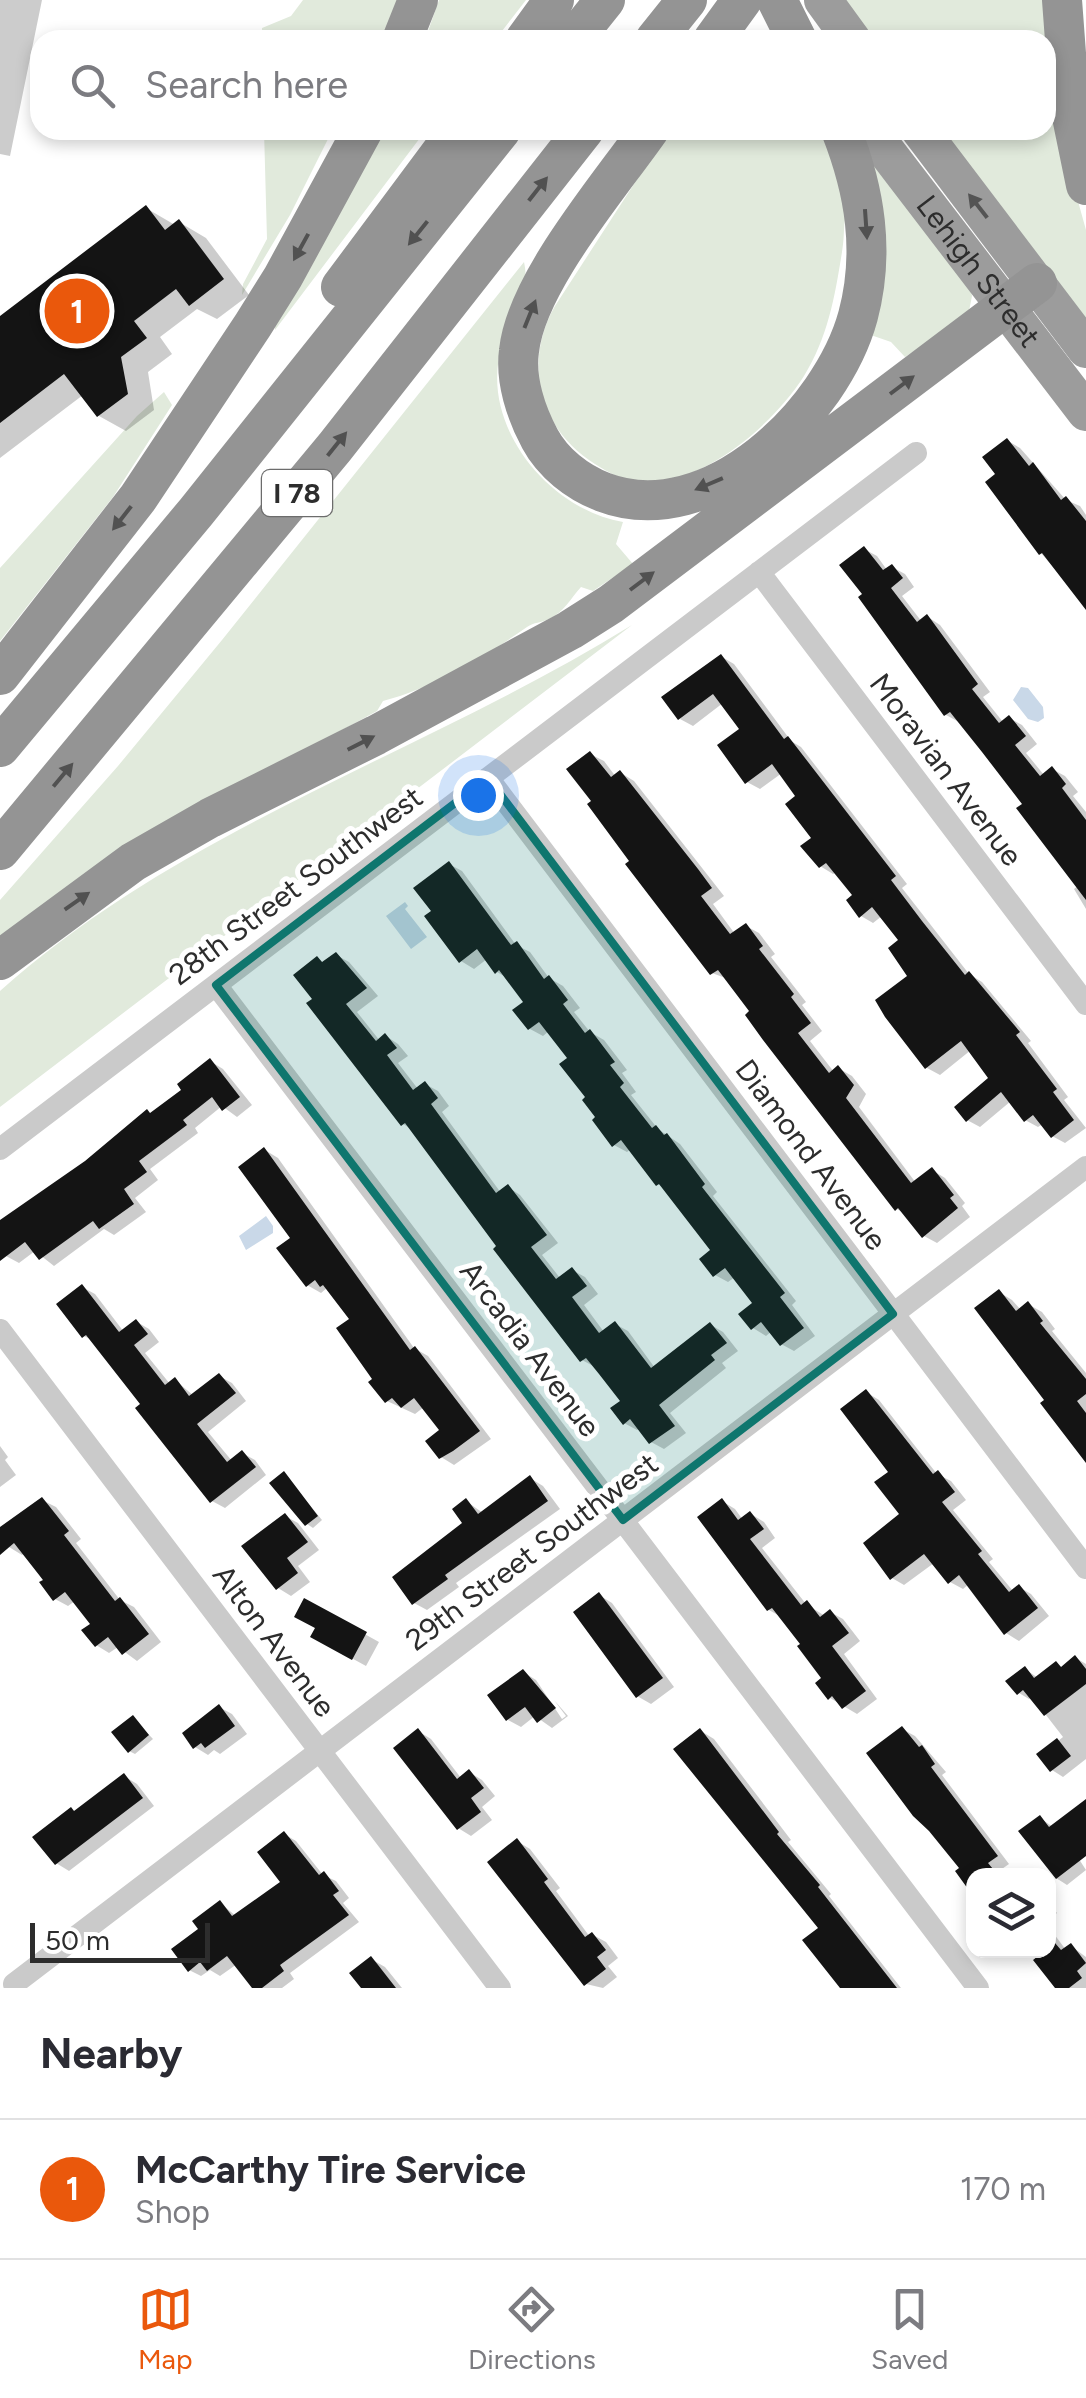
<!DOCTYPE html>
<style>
body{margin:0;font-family:Figtree,sans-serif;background:#f7f7f7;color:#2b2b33}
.controls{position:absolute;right:30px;bottom:30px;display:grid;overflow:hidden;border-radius:20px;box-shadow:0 5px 15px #0003}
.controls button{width:90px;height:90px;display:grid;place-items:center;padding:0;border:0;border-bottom:2px solid #e1e1e2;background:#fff;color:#2b2b33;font:50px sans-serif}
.scale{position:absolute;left:30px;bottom:25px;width:180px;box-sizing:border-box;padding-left:10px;border:5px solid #2d2d2d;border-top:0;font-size:28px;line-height:35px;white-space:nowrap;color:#2d2d2d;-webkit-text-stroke:8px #fff;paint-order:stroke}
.you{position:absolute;left:478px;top:795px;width:35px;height:35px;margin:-25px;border:8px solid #fff;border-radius:50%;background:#1a73e8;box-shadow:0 0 0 15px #1a73e833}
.badge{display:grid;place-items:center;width:65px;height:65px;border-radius:50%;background:#ea580c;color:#fff;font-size:32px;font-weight:700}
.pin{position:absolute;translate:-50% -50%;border:5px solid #fff;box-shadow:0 2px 10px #0006}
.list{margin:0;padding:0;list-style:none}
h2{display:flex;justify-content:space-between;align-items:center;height:130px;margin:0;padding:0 40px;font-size:42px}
h2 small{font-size:32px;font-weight:400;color:#7c7c81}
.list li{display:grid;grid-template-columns:65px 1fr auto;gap:30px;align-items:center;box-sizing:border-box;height:140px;padding:0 40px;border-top:2px solid #e1e1e2}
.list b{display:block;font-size:38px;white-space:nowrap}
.list p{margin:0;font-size:32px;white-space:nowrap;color:#7c7c81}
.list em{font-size:32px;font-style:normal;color:#7c7c81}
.icon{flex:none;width:55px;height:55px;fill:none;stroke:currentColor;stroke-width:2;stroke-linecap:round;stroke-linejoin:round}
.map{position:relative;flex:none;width:1086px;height:1988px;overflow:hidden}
.search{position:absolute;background:#fff;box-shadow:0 5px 15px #0003;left:30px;right:30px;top:30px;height:110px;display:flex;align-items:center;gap:25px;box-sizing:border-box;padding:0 35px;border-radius:30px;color:#7c7c81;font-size:38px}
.sheet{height:270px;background:#fff}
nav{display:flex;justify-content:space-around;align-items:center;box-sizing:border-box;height:140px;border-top:2px solid #e1e1e2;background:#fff;font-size:28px;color:#7c7c81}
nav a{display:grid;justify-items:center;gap:5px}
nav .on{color:#ea580c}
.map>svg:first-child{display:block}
.green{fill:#e1eadc}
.water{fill:#c9d8e8}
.shadow{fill:#0003}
.building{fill:#141414}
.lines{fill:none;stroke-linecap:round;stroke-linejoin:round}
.minor{stroke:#cacaca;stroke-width:22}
.trunk{stroke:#9c9c9c;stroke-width:38}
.motorway{stroke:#949494;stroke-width:40}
.oneway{fill:#515151}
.oneway2{fill:#545454}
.marked{fill:#0f766e;fill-opacity:0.2;stroke:#0f766e;stroke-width:8;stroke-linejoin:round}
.labels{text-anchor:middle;stroke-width:10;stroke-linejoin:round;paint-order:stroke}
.shield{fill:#fff;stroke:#6c6c6c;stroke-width:2.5}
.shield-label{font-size:28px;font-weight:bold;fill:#2d2d2d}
.street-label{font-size:30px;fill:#2d2d2d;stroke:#fff}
</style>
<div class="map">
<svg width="1086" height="1988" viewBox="0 0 1086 1988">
<rect width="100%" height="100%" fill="#fff"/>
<path class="green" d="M303,0H401L387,40H262V28L291,16Z
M439,0H526L495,40H425Z
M841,0H1049L1069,169L1086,230V321L938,130H1046V40H871Z
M264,130H344L340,137H329L290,215L242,295L243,284L267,239Z
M382,130H426L275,330V315Z
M669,130H824L851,201C841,225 846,229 842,252C835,296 828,337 804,376C772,426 701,488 637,482C621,480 602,469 589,460C537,424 524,360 555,306Z
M869,160L970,284L972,296L968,316L905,357L891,342L865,333Z
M524,262C532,297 506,324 499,358C485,432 552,510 623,522L616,544L633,564L593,591L581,587C571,598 563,613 549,619C541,623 534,622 527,627C483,658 436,687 383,701L377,711L181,818L0,940V900L118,766L222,640Z
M164,392L172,405L113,497L0,641V568L137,416Z
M632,625L0,1107V991C184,826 426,753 632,625Z"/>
<path class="water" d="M1021,687L1028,688L1043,707L1044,718L1038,722L1028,719L1013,700Z
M405,902L408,906L405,909L427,937L411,949L386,916Z
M266,1216L273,1226V1233L246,1250L239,1236Z"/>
<path class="shadow" d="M0,0H42L10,156L0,154Z
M146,208L175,225L179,222L206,238L249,295L217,319L197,309L160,337L172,354L148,372L154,410L126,431L99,416L83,395L0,458V319Z
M1008,441L1020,448L1066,500L1080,506L1086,515V605L1041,553L999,474Z
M864,549L877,556L887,570L892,567L905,574L914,587L902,596L922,622L928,617L940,625L990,692L983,697L1003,722L1009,718L1022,725L1037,744L1026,753L1044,775L1052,769L1065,776L1078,792L1073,796L1086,812V909L1074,889L1078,886L1025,805L959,722L946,715L866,595Z
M722,657L734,664L791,741L801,747L907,884L902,888L969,974L982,982L1031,1041L1028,1043L1068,1097L1064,1100L1086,1128L1065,1143L1052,1136L1043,1124L1038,1127L1025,1120L1011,1101L980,1127L967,1120L992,1079L971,1050L940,1075L927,1068L902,940L882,916L873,923L861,916L856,895L837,872L833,874L820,866L799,796L782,773L760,789L747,782L743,729L723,703L693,726L680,719Z
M590,754L604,761L616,777L621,773L634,781L724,896L713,904L735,934L746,926L759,933L775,954L771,957L806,1002L802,1005L822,1031L810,1041L834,1072L838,1068L852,1076L866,1094L859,1107L916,1183L932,1170L945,1178L965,1203L962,1206L970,1217L937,1243L924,1236L907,1215L897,1209L753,1012L728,979L712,973L633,861L594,802Z
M449,864L462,871L516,945L530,952L549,978L563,986L580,1008L574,1012L590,1032L604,1040L627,1070L622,1073L636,1092L631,1095L658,1129L680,1144L717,1192L713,1196L796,1301L792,1305L815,1336L794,1351L781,1344L772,1331L766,1336L753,1328L755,1304L735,1277L728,1282L715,1275L714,1251L666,1189L658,1184L631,1149L627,1152L614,1145L571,1058L549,1031L543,1036L530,1029L527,1002L509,979L497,972L487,959L474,969L461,961L434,912Z
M336,955L349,962L378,996L357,1012L380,1041L386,1036L398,1044L408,1056L398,1063L418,1089L425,1084L438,1091L449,1106L442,1112L501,1193L508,1187L520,1195L558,1243L542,1255L560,1278L572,1270L585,1277L598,1294L584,1305L604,1332L615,1324L628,1331L655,1368L711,1325L723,1332L738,1351L722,1363L726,1368L670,1413L686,1433L664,1449L651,1442L640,1428L637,1430L624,1423L623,1401L595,1367L582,1360L413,1130L403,1124L315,1000L317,959L324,963Z
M210,1061L223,1069L252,1105L237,1117L222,1106L195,1128L198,1133L150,1169L158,1180L135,1198L146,1212L114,1235L104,1229L54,1266L35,1251L19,1263L6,1256L0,1248V1225L185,1090Z
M265,1150L278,1158L414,1348L428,1356L491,1439L454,1465L441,1457L442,1431L424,1407L415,1414L387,1401L352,1319L327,1288L321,1293L307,1285Z
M82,1287L95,1294L124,1332L137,1322L149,1329L159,1342L145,1353L170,1384L175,1380L194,1396L219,1376L232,1383L246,1401L208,1432L232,1461L242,1453L255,1460L266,1475L225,1508L212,1501L144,1404L94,1341L84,1336Z
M999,1292L1012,1300L1021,1310L1028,1304L1042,1312L1055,1329L1052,1331L1086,1373V1458L1048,1401Z
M866,1392L879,1400L937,1474L951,1481L966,1500L953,1510L993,1559L989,1562L1013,1591L1019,1587L1031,1594L1049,1616L1019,1641L1006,1633L969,1584L963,1589L950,1582L934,1563L904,1585L892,1578L902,1515Z
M0,1446L8,1457L5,1460L16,1475L0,1487Z
M284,1474L322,1520L313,1528L307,1524Z
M530,1478L543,1486L560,1509L456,1583L459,1587L427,1610L414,1603L466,1524V1501L483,1513Z
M42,1500L56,1507L81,1539L76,1543L120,1600L134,1607L161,1642L137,1661L118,1647L109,1653L96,1645L93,1625L75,1601L68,1606L55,1599L25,1552L22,1555L9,1547L0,1535V1531Z
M722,1501L735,1509L743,1520L751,1514L764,1522L775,1538L762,1548L806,1604L825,1616L830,1612L843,1619L860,1641L844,1654L877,1699L857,1714L830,1698L825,1678L803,1644L783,1618L769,1610Z
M285,1516L298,1523L319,1550L298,1566L310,1582L291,1596L278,1588Z
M599,1595L612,1603L674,1687L651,1704L637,1696Z
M305,1601L379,1642L366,1666L313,1637L318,1628Z
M1076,1658L1086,1664V1759L1063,1777L1052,1770L1040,1755L1063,1737L1032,1697L1029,1699L1019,1693L1025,1669L1038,1678L1056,1664L1063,1668Z
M523,1672L536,1680L562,1719L566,1716L554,1700L568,1716L552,1728L535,1716L521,1727L508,1720Z
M219,1707L232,1714L247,1734L220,1754L214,1750L208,1755L195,1747Z
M133,1718L153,1739L135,1754L129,1751Z
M902,1729L915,1736L946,1772L942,1775L1009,1864L999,1871L1002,1876H974V1889L970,1887Z
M418,1731L431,1739L461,1778L469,1772L482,1780L495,1796L482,1807L492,1820L471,1836L458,1828Z
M701,1731L714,1739L791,1840L788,1842L831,1894L829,1896L901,1988H842L821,1928Z
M124,1776L137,1784L154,1806L69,1871L56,1863L76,1813Z
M1086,1802V1845L1075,1853L1086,1870L1067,1885L1056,1878L1040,1818L1053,1827Z
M284,1834L296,1841L323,1875L336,1881L349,1898L343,1903L359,1922L290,1973L294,1979L282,1988H255L237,1964L220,1976L210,1970L201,1976L189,1970L201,1929L220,1903L236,1916L284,1882Z
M517,1841L530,1849L560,1888L556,1891L590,1937L593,1935L606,1942L618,1958L608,1966L617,1977L603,1988L586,1984Z
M1048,1903L1057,1913L1048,1920Z
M1048,1926L1066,1950L1071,1946L1086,1957V1988H1057L1029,1950H1048Z
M371,1959L385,1967L402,1988H364Z"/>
<path class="building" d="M146,205L165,230L179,219L224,279L189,306L176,289L134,321L147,338L121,357L128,394L97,417L64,374L0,423V316Z
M1007,438L1029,466L1033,462L1061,500L1066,496L1086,521V610L1042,553L1039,555L985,482L995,474L982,457Z
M864,546L883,570L892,564L903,578L891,588L917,622L927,614L978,684L972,689L999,723L1009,715L1026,736L1015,745L1040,776L1052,766L1066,784L1062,788L1086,820V900L1016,808L1022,804L982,752L950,712L944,716L858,597L862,594L839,565Z
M721,654L784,739L788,736L896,876L891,880L922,921L965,975L969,971L1020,1032L1016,1035L1057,1089L1053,1092L1074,1120L1051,1138L1033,1115L1024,1122L1001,1092L966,1122L954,1107L988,1078L961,1041L925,1069L885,1017L875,1000L907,976L888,948L898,940L872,907L859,918L846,900L852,895L826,863L819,868L800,846L811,838L785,804L795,796L772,764L745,784L717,745L739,729L713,694L678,720L661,697Z
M590,751L611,777L620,770L698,869L712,888L701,896L730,934L746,923L763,946L759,949L794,994L791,997L811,1023L798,1033L829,1073L838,1065L854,1085L846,1098L911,1183L932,1167L954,1195L950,1198L958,1208L922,1238L898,1208L895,1211L763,1040L745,1015L749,1011L718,970L710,975L625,864L629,861L587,804L591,801L566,769Z
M449,861L511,945L517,941L544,979L549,975L568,1000L563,1004L585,1033L590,1029L615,1062L610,1065L624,1083L620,1087L652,1128L656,1125L664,1135L667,1133L705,1184L702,1187L785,1293L780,1297L804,1328L780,1346L761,1322L751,1330L738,1314L752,1303L725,1268L713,1277L699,1259L710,1250L659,1184L656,1186L621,1140L612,1147L592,1120L595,1117L582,1100L585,1097L559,1064L567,1058L539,1022L528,1030L512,1010L523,1002L499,970L495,974L477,949L459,963L424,916L431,911L413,888Z
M336,952L367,988L346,1004L376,1041L385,1033L397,1048L387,1055L413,1090L425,1081L438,1098L431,1104L496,1193L508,1184L547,1235L531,1247L556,1279L572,1267L587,1286L572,1297L599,1333L615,1321L651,1368L710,1322L727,1343L711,1355L715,1360L659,1405L675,1426L649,1444L630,1419L623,1425L610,1408L620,1401L599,1374L586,1358L580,1362L493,1249L496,1246L405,1123L401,1126L306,1003L312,999L293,975L317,956L322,962Z
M210,1058L240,1097L222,1111L212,1097L183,1120L187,1125L139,1161L147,1172L124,1189L134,1204L99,1229L93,1221L39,1260L25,1242L0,1261V1220L85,1161L147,1109L150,1113L181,1090L177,1084Z
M264,1147L410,1350L415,1346L480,1431L453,1451L439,1459L425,1441L439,1430L414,1398L401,1408L392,1398L385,1403L368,1382L372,1379L336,1328L349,1319L323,1285L320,1287L315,1280L306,1287L276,1248L290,1238L238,1167Z
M82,1284L119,1332L136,1319L148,1334L134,1345L165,1385L175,1377L189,1396L219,1373L236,1393L197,1424L227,1462L242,1450L256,1467L210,1503L135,1408L140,1404L86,1335L82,1338L56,1304Z
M999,1289L1016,1311L1028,1301L1043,1321L1040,1323L1086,1379V1394L1077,1401L1086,1413V1463L1040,1403L1044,1400L974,1308Z
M866,1389L933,1474L938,1470L955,1492L942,1502L982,1551L978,1554L1009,1592L1019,1584L1038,1608L1004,1635L959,1575L948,1584L924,1554L890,1580L863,1543L899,1514L874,1482L888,1472L840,1409Z
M284,1471L318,1516L305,1526L269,1483Z
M530,1475L548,1501L445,1575L448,1579L412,1605L392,1577L462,1523L452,1509L466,1498L478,1514Z
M42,1497L69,1531L64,1535L115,1601L120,1597L149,1634L122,1655L108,1637L95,1647L81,1630L90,1624L65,1592L53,1601L39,1582L43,1580L14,1543L0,1555V1527Z
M722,1498L738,1520L750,1511L764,1529L750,1539L801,1605L807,1600L820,1617L830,1609L849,1633L832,1646L866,1691L842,1709L832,1696L828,1700L815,1683L821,1678L797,1646L800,1644L772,1608L767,1611L697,1517Z
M285,1513L308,1542L287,1558L298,1573L276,1590L241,1546Z
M599,1592L663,1678L636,1698L573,1612Z
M304,1598L367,1632L352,1660L310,1637L315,1628L294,1617Z
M1075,1655L1086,1669V1684L1044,1716L1023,1690L1017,1695L1005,1681L1025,1666L1034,1678L1056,1661L1061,1667Z
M523,1669L556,1708L537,1723L525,1707L506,1721L487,1695Z
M219,1704L235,1726L205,1748L201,1743L193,1749L182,1733Z
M133,1715L149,1735L128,1753L111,1732Z
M902,1726L919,1747L922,1745L935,1764L931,1767L998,1856L988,1863L993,1869L985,1876H974V1884L968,1889L955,1871L959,1868L929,1831L913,1816L866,1753Z
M418,1728L457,1779L469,1769L484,1788L471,1798L481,1812L457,1830L393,1748Z
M700,1728L779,1832L777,1834L820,1885L818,1887L897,1988H840L802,1940L818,1928L673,1749Z
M1057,1738L1071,1756L1050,1772L1036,1754Z
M124,1773L143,1798L55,1865L32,1837L71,1807L74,1811Z
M1086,1799V1856L1056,1879L1018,1831L1040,1815L1049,1827Z
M284,1831L319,1875L324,1871L339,1891L333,1895L349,1915L280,1965L284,1971L262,1988H252L227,1956L207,1971L200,1962L188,1972L171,1949L198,1929L192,1921L220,1900L232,1916L280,1882L257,1852Z
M517,1838L548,1879L544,1882L585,1937L592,1932L606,1950L597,1957L606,1969L584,1986L487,1862Z
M1055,1943L1061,1950L1071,1943L1086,1963L1077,1971L1082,1978L1069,1988H1055L1033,1960Z
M371,1956L396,1988H361L349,1973Z"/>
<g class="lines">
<path class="minor" d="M759,572L1086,1004
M488,778L1086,1568
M216,985L978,1988
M0,1149L916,453
M0,1330L500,1988
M14,1984L1086,1167"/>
<g class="trunk">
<path d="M823,0L852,40"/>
<path id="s1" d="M870,130L1086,412"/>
<path d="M920,130L1086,349"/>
</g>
<path class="motorway" d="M777,0L797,40
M1062,0L1070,107L1086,185
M402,40L418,0
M525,40L554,0
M573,40L605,0
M655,40L687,0
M713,40L742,0
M649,130C609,187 526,283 519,351C515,380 526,413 540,439C553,463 577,482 603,492C710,533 832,412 858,316C875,252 865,191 841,130
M341,287L458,130
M0,675L138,498L253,325L283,277L363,130
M0,747L196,512L501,130
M0,850L335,447L584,130
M0,960L133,862L210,818L376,735L570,630L611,604L1037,283"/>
</g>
<defs><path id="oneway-solid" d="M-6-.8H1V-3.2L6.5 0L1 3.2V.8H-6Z" transform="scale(2.5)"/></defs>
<g class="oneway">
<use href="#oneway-solid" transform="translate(538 189) rotate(-52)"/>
<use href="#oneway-solid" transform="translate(866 224) rotate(86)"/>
<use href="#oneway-solid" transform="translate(418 233) rotate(129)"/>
<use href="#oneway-solid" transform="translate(301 247) rotate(119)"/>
<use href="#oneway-solid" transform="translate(530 314) rotate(-68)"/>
<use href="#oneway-solid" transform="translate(902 385) rotate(-37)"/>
<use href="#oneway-solid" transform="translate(337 444) rotate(-51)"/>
<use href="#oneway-solid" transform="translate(709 484) rotate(157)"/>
<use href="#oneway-solid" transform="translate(122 518) rotate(128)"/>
<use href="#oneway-solid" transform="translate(642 581) rotate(-37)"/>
<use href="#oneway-solid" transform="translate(361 743) rotate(-27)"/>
<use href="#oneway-solid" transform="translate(63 775) rotate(-50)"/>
<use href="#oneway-solid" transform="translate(77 901) rotate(-35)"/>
</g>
<use class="oneway2" href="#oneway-solid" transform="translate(978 206) rotate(-128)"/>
<path class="marked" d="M488,778L893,1314L623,1520L216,985Z"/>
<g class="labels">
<rect class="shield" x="262" y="470" width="70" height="46" rx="8"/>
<g class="shield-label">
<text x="297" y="503">I 78</text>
</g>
<g class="street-label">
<text dy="10" stroke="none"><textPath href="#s1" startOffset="178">Lehigh Street</textPath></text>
<text transform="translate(946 770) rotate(53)" y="10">Moravian Avenue</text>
<text transform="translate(296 886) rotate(-37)" y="10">28th Street Southwest</text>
<text transform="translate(811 1155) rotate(53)" y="10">Diamond Avenue</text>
<text transform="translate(530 1349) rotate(53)" y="10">Arcadia Avenue</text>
<text transform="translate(532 1552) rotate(-37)" y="10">29th Street Southwest</text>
<text transform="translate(274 1641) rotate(53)" y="10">Alton Avenue</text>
</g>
</g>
</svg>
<div class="controls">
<button><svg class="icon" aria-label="layers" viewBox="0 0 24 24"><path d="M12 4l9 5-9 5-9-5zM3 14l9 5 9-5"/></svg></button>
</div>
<div class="scale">50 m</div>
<div class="you"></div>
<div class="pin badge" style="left:77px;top:311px">1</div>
<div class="search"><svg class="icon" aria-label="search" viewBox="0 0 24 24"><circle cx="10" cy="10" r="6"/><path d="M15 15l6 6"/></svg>Search here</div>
</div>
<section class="sheet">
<h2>Nearby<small></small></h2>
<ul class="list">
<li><span class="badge">1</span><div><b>McCarthy Tire Service</b><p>Shop</p></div><em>170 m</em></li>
</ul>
</section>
<nav>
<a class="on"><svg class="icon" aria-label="map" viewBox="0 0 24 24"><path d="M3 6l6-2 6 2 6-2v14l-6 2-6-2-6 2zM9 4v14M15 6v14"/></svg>Map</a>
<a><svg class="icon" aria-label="directions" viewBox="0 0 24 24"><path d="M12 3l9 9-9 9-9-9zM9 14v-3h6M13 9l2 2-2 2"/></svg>Directions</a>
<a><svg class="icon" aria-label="saved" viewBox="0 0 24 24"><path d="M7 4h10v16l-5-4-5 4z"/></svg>Saved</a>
</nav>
